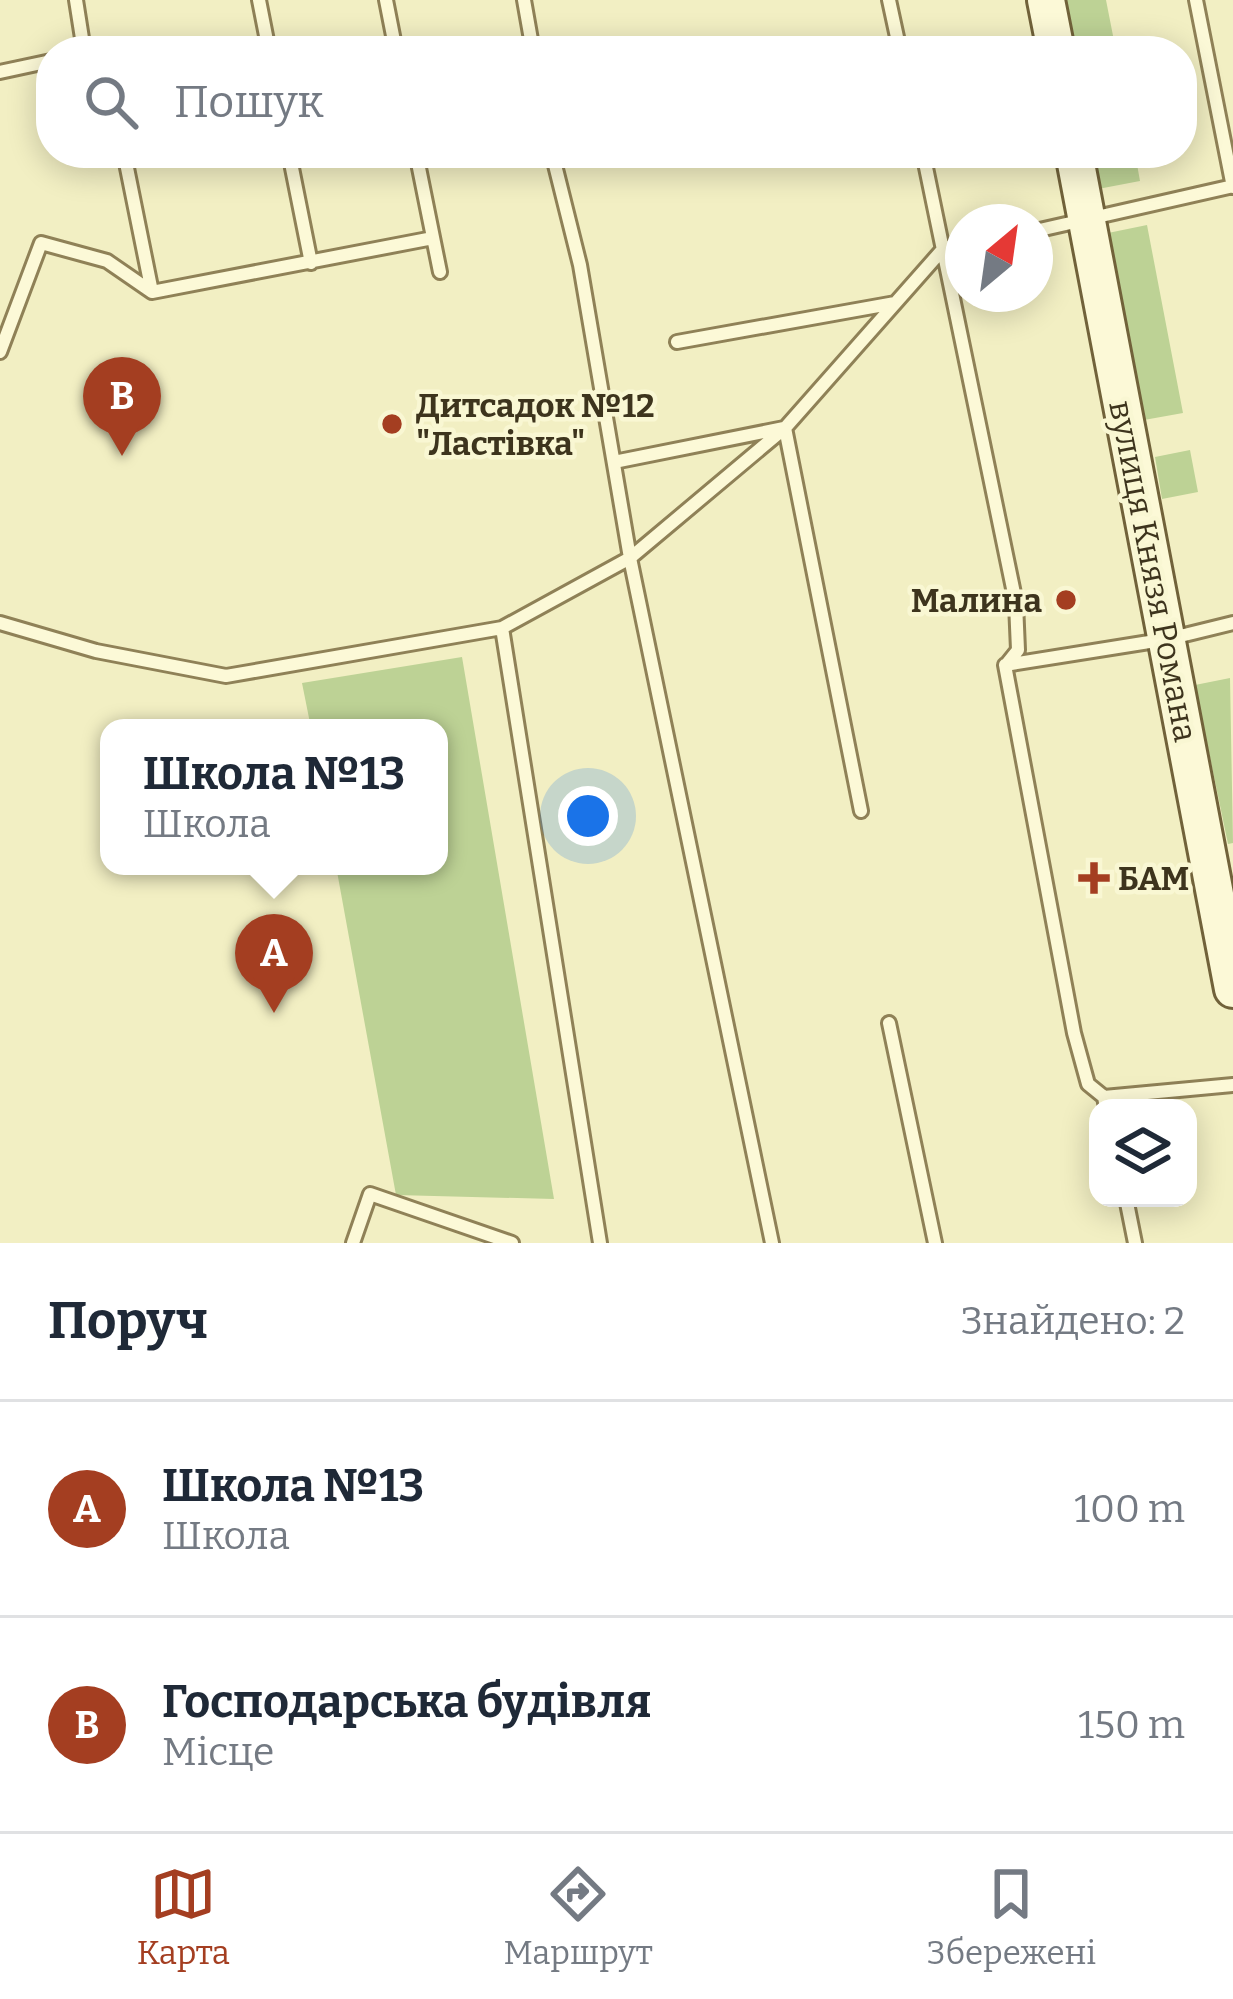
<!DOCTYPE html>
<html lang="uk">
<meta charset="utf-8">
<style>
body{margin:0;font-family:Bitter,serif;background:#f6f6f7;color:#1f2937}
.controls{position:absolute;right:36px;bottom:36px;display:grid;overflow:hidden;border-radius:24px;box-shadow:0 6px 30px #0003}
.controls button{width:108px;height:108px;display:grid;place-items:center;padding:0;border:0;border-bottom:3px solid #e0e1e3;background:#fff;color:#1f2937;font:60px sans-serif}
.compass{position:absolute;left:945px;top:204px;width:108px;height:108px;border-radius:50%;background:#fff;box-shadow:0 6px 30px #0003;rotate:29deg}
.you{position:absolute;left:588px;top:816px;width:42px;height:42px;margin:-30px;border:9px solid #fff;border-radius:50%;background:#1a73e8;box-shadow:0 0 0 18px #1a73e833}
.badge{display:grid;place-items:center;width:78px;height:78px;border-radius:50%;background:#a43e21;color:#fff;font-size:39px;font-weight:700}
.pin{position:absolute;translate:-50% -99px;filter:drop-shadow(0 3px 6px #0008)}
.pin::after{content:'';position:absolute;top:63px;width:42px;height:36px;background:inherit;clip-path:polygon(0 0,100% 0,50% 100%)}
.popup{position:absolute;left:100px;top:719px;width:348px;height:156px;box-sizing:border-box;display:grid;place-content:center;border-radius:24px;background:#fff;filter:drop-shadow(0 3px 9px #0005);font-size:39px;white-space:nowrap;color:#747a83}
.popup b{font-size:45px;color:#1f2937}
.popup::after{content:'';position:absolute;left:50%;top:100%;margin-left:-24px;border:24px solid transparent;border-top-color:#fff}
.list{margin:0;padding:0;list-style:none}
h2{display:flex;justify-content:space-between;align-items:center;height:156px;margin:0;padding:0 48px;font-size:51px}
h2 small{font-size:39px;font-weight:400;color:#747a83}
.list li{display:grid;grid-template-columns:78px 1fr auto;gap:36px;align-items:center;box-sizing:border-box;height:216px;padding:0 48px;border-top:3px solid #e0e1e3}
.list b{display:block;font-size:45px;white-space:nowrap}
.list p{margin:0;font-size:39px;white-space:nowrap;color:#747a83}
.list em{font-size:39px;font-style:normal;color:#747a83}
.icon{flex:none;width:66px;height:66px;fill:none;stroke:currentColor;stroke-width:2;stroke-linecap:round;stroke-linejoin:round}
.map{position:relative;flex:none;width:1233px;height:1243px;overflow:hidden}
.search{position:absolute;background:#fff;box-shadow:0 6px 30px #0003;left:36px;right:36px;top:36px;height:132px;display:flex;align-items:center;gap:30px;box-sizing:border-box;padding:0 42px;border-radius:48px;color:#747a83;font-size:45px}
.sheet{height:588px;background:#fff}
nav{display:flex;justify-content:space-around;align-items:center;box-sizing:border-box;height:168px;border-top:3px solid #e0e1e3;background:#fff;font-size:33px;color:#747a83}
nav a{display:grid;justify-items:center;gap:6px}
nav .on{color:#a43e21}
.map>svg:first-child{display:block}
.green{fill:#bdd295}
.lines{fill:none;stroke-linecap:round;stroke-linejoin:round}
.lane-casing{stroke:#8f8157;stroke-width:18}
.secondary-casing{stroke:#71623a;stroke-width:42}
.lane{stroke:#fcf9d7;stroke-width:12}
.secondary{stroke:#fcf9d7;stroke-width:36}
.poi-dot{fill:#a43e21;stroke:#f9f7d3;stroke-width:4.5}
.labels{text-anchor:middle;stroke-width:9;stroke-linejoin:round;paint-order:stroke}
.poi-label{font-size:33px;font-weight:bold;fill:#3d341d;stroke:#f9f7d3;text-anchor:start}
.street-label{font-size:33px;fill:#3d341d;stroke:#f9f7d3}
</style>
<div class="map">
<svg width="1233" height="1243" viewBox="0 0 1233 1243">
<rect width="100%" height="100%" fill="#f2efc3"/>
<path class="green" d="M1062,0H1106L1116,51H1072Z
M1091,153H1135L1140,181L1098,189Z
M1147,225L1183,413L1144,420L1108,233Z
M1190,450L1198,492L1162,499L1155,457Z
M462,657L554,1199L396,1195L336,866H439V728H311L302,683Z
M1230,678L1233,843L1228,844L1195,685Z"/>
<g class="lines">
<defs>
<path id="lane" d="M76,0L84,51
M259,0L269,51
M386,0L396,51
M524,0L533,51
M889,0L900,51
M1196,0L1233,187
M0,72L51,61
M289,153L311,263
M416,153L440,272
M923,153L1016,603L1018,650L1006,665
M1035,231L1233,186
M152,292L433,238
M677,342L895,303
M0,352L41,243L107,261L152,292L124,153
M785,428L861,811
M614,462L784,428
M0,623L96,651L226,676L502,628L600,1243
M502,628L630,558L580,265L552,153
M889,1023L935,1243
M1104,1097L1088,1084L1074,1033L1005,665L1168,639L1233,623
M1106,1108L1104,1097L1233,1085
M1126,1198L1135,1243
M353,1243L370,1194L512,1243
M772,1243L630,558L785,428L944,248L963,245"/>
<path id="secondary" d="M1046,0L1056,51
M1074,153L1233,989"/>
</defs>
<use href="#lane" class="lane-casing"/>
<use href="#secondary" class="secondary-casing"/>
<use href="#lane" class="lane"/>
<use href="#secondary" class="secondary"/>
</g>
<g class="poi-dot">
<circle cx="392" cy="424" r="12"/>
<circle cx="1066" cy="600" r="12"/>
<path d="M1088 860h12v12h12v12h-12v12h-12v-12h-12v-12h12z"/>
</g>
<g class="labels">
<g class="poi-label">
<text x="416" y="417">Дитсадок №12<tspan x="416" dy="38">"Ластівка"</tspan></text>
<text x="1042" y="612" text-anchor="end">Малина</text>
<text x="1118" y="890">БАМ</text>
</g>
<g class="street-label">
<text transform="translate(1154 571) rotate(79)" y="12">вулиця Князя Романа</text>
</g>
</g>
</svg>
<div class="controls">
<button><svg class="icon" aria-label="layers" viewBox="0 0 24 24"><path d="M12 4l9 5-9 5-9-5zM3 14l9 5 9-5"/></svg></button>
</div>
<svg class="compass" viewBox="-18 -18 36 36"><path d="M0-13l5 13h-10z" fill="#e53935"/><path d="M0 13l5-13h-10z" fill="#747a83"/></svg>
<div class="you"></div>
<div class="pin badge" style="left:274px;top:1013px">A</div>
<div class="popup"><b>Школа №13</b>Школа</div>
<div class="pin badge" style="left:122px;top:456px">B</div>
<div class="search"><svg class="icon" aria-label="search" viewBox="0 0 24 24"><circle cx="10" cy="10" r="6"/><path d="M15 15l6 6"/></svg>Пошук</div>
</div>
<section class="sheet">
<h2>Поруч<small>Знайдено: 2</small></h2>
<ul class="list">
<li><span class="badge">A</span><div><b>Школа №13</b><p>Школа</p></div><em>100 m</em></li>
<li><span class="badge">B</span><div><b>Господарська будівля</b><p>Місце</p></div><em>150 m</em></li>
</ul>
</section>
<nav>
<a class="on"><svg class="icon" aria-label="map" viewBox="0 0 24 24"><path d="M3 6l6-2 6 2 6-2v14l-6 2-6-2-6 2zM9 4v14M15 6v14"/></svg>Карта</a>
<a><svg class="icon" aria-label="directions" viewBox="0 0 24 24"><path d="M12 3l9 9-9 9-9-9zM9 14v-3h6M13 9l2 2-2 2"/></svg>Маршрут</a>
<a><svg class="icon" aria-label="saved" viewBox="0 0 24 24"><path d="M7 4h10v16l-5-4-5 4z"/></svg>Збережені</a>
</nav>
